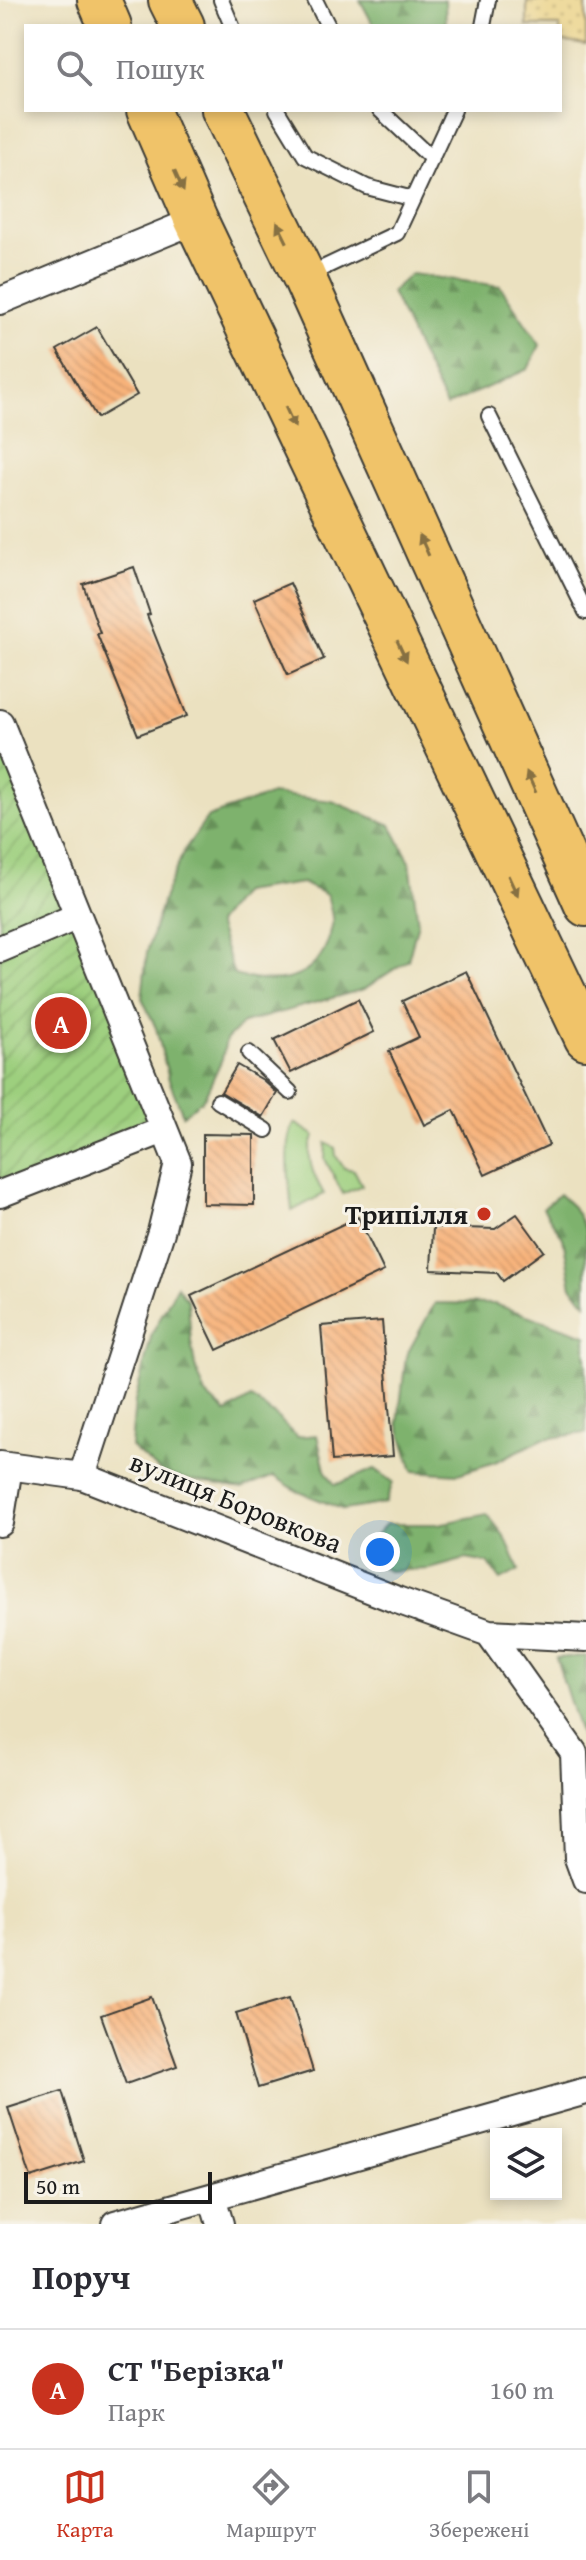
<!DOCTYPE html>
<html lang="uk">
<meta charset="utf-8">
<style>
body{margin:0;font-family:"Gentium Book Plus",serif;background:#f2f2f3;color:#2b2b33}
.controls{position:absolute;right:24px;bottom:24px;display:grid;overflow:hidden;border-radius:0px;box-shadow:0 4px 12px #0003}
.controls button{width:72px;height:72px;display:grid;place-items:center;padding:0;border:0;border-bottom:2px solid #e1e1e2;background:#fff;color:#2b2b33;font:40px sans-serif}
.scale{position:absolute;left:24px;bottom:20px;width:188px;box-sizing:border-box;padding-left:8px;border:4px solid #1c1c1c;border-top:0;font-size:22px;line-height:28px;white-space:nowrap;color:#1c1c1c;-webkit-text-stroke:6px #f7f3e8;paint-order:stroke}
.you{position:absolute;left:380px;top:1552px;width:28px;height:28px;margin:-20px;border:6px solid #fff;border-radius:50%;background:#1a73e8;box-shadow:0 0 0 12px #1a73e833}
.badge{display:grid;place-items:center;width:52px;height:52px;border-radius:50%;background:#c8321e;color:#fff;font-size:26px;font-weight:700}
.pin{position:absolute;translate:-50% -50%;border:4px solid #fff;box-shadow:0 2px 8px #0006}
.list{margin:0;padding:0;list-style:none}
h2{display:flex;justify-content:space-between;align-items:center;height:104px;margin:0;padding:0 32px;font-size:34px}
h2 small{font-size:26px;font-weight:400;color:#7c7c81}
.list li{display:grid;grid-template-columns:52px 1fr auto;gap:24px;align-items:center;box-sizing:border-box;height:120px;padding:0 32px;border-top:2px solid #e1e1e2}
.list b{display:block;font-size:30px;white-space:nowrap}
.list p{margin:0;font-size:26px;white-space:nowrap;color:#7c7c81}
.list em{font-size:26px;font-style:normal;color:#7c7c81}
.icon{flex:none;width:44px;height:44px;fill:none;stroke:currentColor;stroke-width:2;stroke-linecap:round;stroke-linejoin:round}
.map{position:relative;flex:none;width:586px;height:2224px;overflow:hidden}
.search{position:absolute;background:#fff;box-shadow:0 4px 12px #0003;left:24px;right:24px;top:24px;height:88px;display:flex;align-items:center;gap:20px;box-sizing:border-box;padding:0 28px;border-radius:0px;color:#7c7c81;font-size:30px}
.sheet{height:224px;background:#fff}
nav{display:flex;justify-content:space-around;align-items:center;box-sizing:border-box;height:112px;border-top:2px solid #e1e1e2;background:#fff;font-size:22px;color:#7c7c81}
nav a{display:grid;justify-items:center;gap:4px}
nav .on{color:#c8321e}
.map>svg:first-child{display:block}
.green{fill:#9dcf7e;stroke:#5c764d;stroke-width:2}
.forest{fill:url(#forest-firs);stroke:#4d6744;stroke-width:2;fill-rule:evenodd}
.sand{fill:url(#sand-dots);stroke:#857b5d;stroke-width:2}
.garden{fill:url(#garden-furrows);stroke:#5c764d;stroke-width:2}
.building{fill:url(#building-back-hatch)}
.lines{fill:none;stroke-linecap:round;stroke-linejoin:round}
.service-casing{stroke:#3b3a35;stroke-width:18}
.minor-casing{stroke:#3b3a35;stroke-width:30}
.primary-casing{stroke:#3b3a35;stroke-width:46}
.service{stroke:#fff;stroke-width:14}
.minor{stroke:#fff;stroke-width:26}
.primary{stroke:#f0c369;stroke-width:42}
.oneway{fill:#867042}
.poi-dot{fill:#c8321e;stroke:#f7f3e8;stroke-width:3}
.labels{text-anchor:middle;stroke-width:6;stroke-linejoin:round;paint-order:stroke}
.poi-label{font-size:28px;font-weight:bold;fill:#1c1c1c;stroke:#f7f3e8;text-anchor:end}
.street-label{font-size:28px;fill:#1c1c1c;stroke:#f7f3e8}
</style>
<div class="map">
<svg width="586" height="2224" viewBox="0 0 586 2224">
<defs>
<pattern id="forest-firs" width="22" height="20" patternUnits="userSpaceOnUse" patternTransform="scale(2)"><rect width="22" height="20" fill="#7eb26d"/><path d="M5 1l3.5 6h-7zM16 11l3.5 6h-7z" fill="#669059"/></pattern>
<pattern id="sand-dots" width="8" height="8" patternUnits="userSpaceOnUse" patternTransform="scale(2)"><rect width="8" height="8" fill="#eeda9e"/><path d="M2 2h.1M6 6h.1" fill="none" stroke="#ccba88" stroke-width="1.8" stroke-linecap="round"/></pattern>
<pattern id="garden-furrows" width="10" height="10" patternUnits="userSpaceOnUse" patternTransform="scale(2)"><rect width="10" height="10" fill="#9dcf7e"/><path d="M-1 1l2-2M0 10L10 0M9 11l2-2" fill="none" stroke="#87b16c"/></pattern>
<pattern id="building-back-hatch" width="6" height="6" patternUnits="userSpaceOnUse" patternTransform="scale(2)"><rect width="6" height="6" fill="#f7b27a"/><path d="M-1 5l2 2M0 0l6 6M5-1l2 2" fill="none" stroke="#d39869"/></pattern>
</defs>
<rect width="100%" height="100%" fill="#f7f3e8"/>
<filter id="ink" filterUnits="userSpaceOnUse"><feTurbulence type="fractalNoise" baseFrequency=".0125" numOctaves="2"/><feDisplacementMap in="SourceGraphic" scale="16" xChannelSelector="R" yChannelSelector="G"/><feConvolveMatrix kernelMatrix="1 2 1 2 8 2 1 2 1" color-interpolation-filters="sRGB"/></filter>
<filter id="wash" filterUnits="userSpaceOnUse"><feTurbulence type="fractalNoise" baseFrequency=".006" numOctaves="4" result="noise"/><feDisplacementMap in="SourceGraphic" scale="32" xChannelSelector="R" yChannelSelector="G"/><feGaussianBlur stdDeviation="1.8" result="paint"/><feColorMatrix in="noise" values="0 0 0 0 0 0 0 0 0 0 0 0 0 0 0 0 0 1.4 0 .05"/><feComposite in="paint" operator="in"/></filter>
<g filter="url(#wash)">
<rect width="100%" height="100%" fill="#ebe1c0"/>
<path class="green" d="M295,1123L315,1136C303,1155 314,1177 324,1194L292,1211C290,1189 283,1141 295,1123Z
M326,1143L335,1148L336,1156L344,1168L354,1170L362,1185L343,1194L325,1159Z"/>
<path class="forest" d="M360,0H445L446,26H374Z
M411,274L500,286L540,345L528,369L446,406L391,292Z
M272,794L332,801L391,825L410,862L418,923L408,960L364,989L243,1023L226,1040L222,1059L204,1098L183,1115L169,1080L156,1028L142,998L147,952L164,896L185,849L208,817ZM302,883L327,895C329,904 334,917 332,926C321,981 282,988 234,975L217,923L242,892Z
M559,1194L573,1207L586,1230V1303L572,1287L563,1238L543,1208Z
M177,1286L188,1301L191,1341L195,1366L206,1395L226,1413L251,1398L276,1416L297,1437L317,1435L325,1470L335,1485L375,1469L393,1482L386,1503L344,1510L297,1491L274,1476L242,1489L194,1481L162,1473L131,1447L135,1401L152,1333Z
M435,1303L494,1304L586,1335V1433L543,1439L495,1462L458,1474L413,1471L398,1423L406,1356Z
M487,1514L505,1537L519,1570L501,1580L488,1563L466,1559L430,1569L388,1571L370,1559L363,1549L386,1524H438Z
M586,1656V1753L556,1658Z"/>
<path class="sand" d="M586,0V45L560,41V26H527V1Z"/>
<path class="garden" d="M0,723L164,1130L0,1196Z"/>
<g id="blocks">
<path class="building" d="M97,327L137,395L97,418L57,350Z
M134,567L150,614L147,615L187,716L138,735L97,634L100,633L83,584Z
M290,583L324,659L288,675L254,599Z
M466,971L549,1145L485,1175L454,1110L424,1125L389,1051L419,1037L402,1001Z
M358,999L374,1032L291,1073L274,1040Z
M237,1065L263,1080L277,1093L263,1117L221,1092Z
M203,1134L254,1135V1205L203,1204Z
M517,1214L544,1251L503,1281L497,1273L431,1270L433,1227L495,1229Z
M358,1217L384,1271L217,1350L191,1296Z
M382,1321L393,1456L332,1461L321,1326Z
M152,1997L177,2066L126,2084L101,2015Z
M290,1997L313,2071L258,2088L236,2013Z
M62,2091L84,2161L31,2178L8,2108Z"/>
</g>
</g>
<g filter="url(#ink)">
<use href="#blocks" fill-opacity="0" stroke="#3b3a35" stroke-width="2"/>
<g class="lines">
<defs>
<path id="service" d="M221,0L232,26
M315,0L328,26
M483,26L488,0
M277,110L305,156L367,187L413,199
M380,110L432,159
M308,275L397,233L454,110
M489,416L586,612
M249,1053L290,1092
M218,1101L266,1130"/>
<path id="minor" d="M0,301L196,220
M0,723L178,1163L161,1232L82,1476
M0,949L78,916
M0,1194L164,1130
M0,1465L82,1476L397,1600L489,1633L586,1638
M0,1523L9,1467
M489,1633L574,1753L578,1858L586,1880
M212,2197L220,2224
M115,2224L586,2091"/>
<path id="primary" d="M99,0L110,26
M170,0L183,26
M148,110L196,220L586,1038
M223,110L304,277L586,905"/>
</defs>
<use href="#service" class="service-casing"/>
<use href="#minor" class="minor-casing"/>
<use href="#primary" class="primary-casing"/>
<use href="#service" class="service"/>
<use href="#minor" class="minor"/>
<use href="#primary" class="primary"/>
</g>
<defs><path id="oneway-solid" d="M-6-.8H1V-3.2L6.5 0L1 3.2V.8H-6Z" transform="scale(2)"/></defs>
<g class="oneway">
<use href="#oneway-solid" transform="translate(179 181) rotate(66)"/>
<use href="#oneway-solid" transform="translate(282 232) rotate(-116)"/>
<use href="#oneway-solid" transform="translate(290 417) rotate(65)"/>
<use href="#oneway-solid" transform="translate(424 545) rotate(-114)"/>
<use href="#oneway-solid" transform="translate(402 651) rotate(65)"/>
<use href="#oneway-solid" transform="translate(531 782) rotate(-114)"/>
<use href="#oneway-solid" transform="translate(513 886) rotate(65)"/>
</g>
</g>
<circle class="poi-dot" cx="484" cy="1214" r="8"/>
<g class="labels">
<g class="poi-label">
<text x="468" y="1224">Трипілля</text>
</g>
<g class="street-label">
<text transform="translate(236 1502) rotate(22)" y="10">вулиця Боровкова</text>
</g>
</g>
</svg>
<div class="controls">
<button><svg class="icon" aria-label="layers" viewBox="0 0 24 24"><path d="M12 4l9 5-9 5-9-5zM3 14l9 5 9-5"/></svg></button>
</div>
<div class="scale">50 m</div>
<div class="you"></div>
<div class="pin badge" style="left:61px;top:1023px">A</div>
<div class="search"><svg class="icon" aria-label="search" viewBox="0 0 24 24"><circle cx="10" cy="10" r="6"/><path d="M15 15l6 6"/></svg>Пошук</div>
</div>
<section class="sheet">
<h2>Поруч<small></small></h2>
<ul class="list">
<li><span class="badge">A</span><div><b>СТ &quot;Берізка&quot;</b><p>Парк</p></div><em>160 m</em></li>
</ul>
</section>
<nav>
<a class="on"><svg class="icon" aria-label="map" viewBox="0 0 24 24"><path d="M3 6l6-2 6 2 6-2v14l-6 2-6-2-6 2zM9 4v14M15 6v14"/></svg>Карта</a>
<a><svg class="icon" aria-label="directions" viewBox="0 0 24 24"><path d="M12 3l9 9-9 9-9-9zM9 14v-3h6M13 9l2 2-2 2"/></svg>Маршрут</a>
<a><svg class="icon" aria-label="saved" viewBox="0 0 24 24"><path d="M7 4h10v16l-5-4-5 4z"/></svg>Збережені</a>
</nav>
